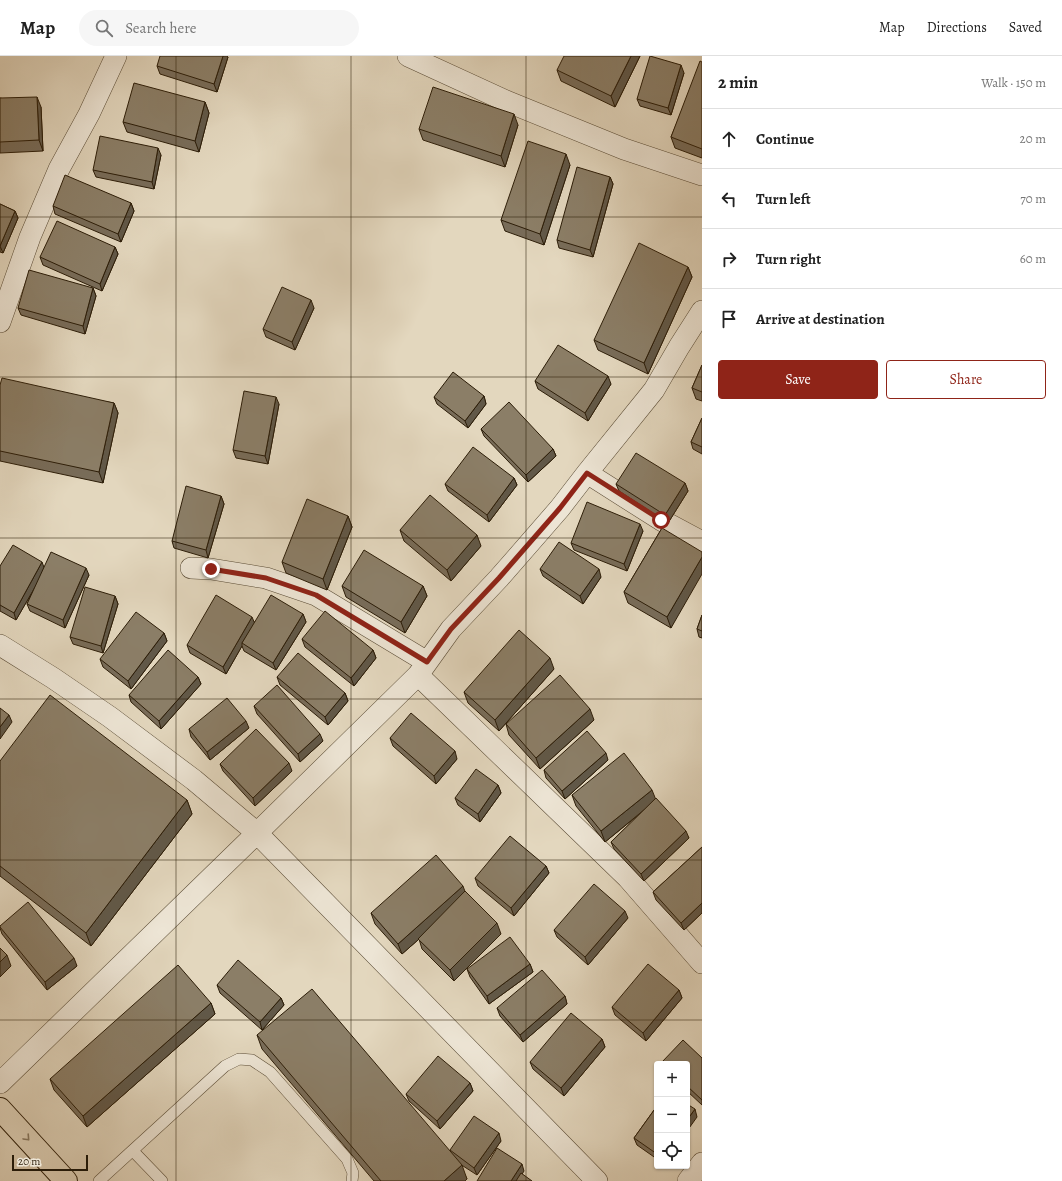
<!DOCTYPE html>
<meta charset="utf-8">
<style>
body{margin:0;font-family:Alegreya,serif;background:#f6f6f6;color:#222}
.controls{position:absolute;right:12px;bottom:12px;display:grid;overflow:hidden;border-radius:4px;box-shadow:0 1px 3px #0004}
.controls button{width:36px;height:36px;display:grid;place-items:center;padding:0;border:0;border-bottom:1px solid #e0e0e0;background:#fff;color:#222;font:20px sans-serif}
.scale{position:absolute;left:12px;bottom:10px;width:76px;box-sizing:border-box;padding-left:4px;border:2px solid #2c1d08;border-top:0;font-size:11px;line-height:14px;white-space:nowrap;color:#2c1d08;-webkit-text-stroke:3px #ede5d5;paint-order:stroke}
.stop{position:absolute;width:12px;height:12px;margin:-9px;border:3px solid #8f2418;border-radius:50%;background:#fff}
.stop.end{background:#8f2418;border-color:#fff;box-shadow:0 1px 4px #0008}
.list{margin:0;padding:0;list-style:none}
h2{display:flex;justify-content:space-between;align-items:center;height:52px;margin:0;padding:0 16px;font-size:17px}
h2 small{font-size:13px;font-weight:400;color:#767676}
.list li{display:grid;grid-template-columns:26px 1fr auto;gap:12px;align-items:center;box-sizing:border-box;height:60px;padding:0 16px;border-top:1px solid #e0e0e0}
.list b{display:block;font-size:15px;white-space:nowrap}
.list em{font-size:13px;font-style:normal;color:#767676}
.actions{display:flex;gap:8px;padding:12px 16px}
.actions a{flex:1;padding:9px 0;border:1px solid #8f2418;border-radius:4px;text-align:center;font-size:14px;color:#8f2418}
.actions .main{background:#8f2418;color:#fff}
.icon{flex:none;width:22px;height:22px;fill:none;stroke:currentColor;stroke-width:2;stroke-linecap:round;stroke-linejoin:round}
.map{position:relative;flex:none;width:702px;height:1125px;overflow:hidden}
header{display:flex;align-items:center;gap:24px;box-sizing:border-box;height:56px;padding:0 20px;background:#fff;border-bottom:1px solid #e0e0e0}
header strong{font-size:19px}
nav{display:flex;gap:22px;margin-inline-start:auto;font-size:14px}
.search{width:280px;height:36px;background:#f6f6f6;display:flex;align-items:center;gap:10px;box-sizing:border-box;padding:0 14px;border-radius:22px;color:#767676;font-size:15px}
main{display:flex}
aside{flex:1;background:#fff}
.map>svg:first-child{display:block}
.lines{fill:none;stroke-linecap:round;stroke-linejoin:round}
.service-casing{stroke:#5a4c36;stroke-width:12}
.minor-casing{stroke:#5a4c36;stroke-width:22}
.trunk-casing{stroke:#2c1d08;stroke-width:24}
.service{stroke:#ede5d5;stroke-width:11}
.minor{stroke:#ede5d5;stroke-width:21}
.trunk{stroke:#e3d7be;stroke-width:22}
.wall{fill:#786c59;stroke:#2c1d08}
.shaded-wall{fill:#615848;stroke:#2c1d08}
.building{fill:#8b7e67;stroke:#2c1d08}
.oneway{stroke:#887a63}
.route{stroke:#8f2418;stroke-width:5}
.grid{fill:none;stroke:#2c1d08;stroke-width:1;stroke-opacity:0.55}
</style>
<header>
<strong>Map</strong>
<div class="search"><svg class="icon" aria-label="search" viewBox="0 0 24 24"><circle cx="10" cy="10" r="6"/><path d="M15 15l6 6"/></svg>Search here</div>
<nav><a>Map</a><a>Directions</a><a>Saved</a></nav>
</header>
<main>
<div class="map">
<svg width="702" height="1125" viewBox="0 0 702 1125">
<rect width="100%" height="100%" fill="#e3d7be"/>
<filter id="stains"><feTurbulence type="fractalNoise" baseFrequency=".005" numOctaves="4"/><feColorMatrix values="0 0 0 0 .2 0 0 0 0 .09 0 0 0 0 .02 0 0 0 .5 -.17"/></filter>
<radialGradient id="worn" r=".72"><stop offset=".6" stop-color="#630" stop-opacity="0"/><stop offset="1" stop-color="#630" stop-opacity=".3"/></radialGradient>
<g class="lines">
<defs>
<path id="service" d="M133,1095L162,1125
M99,1125L225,1010L239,1003L252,1004L270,1016L347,1103L353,1117L352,1125"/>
<path id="minor" d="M408,0L506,45L624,93L702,119
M0,266L30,181L59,113L89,58L116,0
M587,417L661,464L702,486
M191,512L211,513L266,522L316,539L427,606
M0,589L53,622L110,661L194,724L257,777L597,1125
M418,619L628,822L702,907
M0,1027L257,777L418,619L451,573L499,522L560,452L587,417L654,334L679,291L702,255
M688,1125L702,1107"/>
<path id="trunk" d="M0,1053L66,1125"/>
</defs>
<use href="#service" class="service-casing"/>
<use href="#minor" class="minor-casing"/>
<use href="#trunk" class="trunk-casing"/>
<use href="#service" class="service"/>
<use href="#minor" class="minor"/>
<use href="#trunk" class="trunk"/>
</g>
<path class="wall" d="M640,0L615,51L561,25L557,14Z
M228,1L217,36L160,18L157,10Z
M702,6V102L675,92L671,81Z
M684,17L671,59L640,50L637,43Z
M0,42L41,51L43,95L0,97Z
M205,46L209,57L199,96L127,76L123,66Z
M518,69L505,111L423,84L419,73Z
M161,99L154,133L96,121L93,114Z
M570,109L544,189L505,175L501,164Z
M610,121L613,128L593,201L559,192L557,184Z
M131,147L134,155L121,186L55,158L53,150Z
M0,148L15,155L18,162L3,197L0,196Z
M115,191L118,198L102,235L43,209L40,201Z
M688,211L692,221L648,318L598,294L594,284Z
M93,232L96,240L85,278L21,259L18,252Z
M314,252L295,294L266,281L263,273Z
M702,309V345L696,343L692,332Z
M535,325L611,328L588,365L538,333Z
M0,329L114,347L118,357L103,427L0,405Z
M484,340L486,348L468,372L437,348L434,341Z
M279,348L268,408L236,402L233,394Z
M702,362V398L693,393L691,386Z
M481,373L553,393L556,400L528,426L484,380Z
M514,422L517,429L489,466L448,435L445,428Z
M685,427L688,435L668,467L619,435L616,428Z
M221,440L224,448L208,502L174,492L172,485Z
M348,460L352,471L327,534L286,517L282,506Z
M662,472L671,572L628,547L624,536Z
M400,474L481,490L451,525L404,485Z
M643,475L627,515L574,494L571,487Z
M0,510L44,511L89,519L65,572L30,555L27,548L32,536L16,564L0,555Z
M540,513L601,521L583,548L543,520Z
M342,530H423L427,540L405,577L346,541Z
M115,540L118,548L103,597L73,588L70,581Z
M303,558L306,566L276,614L244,595L242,590L226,618L190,597L187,589L254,566Z
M702,559V582L699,581L697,573Z
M164,577L167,585L131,633L103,611L100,603Z
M302,583L373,594L376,602L354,630L305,591Z
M554,613L499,675L468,647L464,636Z
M198,621L201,628L161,673L131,646L129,639Z
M277,621L345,637L348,645L328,669L280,629Z
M254,650L323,685L300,706L257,658Z
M594,664L540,713L509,679L506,668Z
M249,672L210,704L191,681L189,673Z
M390,682L457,703L436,728L393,690Z
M608,704L565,743L546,722L544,714Z
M0,705L187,744L192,758L91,890L0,820Z
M220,708L292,715L255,750L223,715Z
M498,729L501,737L480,766L458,749L455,742Z
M572,739L656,743L689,782L644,825L614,793L611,786L641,757L605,786L576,750Z
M702,791V857L684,874L656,844L653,836Z
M546,810L549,817L514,860L478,830L475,822Z
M371,857L501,878L454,925L422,893L419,883L402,898L375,868Z
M628,862L588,909L557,881L554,874Z
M0,870L77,910L47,934L2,878L0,872Z
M530,908L533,916L489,948L470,921L467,913Z
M217,929L281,942L284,949L262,974L220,937Z
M679,934L682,942L646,985L615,959L612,951Z
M565,940L567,948L523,986L500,960L497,952Z
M211,947L215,958L87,1071L54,1034L50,1023Z
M257,979L450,1096V1094L501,1085L477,1119L460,1108L467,1123L465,1125H374L262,993Z
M602,983L605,991L564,1040L533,1013L530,1006Z
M702,1002V1049L687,1035V1008H663L662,1006Z
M470,1027L473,1035L440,1073L409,1045L406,1038Z
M657,1050V1103L637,1089L634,1082Z"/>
<path class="shaded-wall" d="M223,0H227L228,1L217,36L214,28Z
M631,0H640L615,51L611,40Z
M681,9L684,17L671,59L668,52Z
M37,41L41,51L43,95L39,84Z
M205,46L209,57L199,96L195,85Z
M514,58L518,69L505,111L501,100Z
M158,92L161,99L154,133L152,126Z
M566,98L570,109L544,189L540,178Z
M610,121L613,128L593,201L590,194Z
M131,147L134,155L121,186L118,178Z
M15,155L18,162L3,197L0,190Z
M115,191L118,198L102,235L100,228Z
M688,211L692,221L648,318L644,307Z
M93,232L96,240L85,278L83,270Z
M311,244L314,252L295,294L292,286Z
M608,320L611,328L588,365L585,357Z
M484,340L486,348L468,372L465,365Z
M276,341L279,348L268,408L265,400Z
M114,347L118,357L103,427L99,416Z
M553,393L556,400L528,426L526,419Z
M514,422L517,429L489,466L487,459Z
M685,427L688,435L668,467L665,459Z
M221,440L224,448L208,502L206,494Z
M348,460L352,471L327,534L323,523Z
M640,468L643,475L627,515L624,508Z
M477,479L481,490L451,525L447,514Z
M702,501V518L671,572L667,561Z
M42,506L45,514L16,564L14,557Z
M86,512L89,519L65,572L63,564Z
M599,513L601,521L583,548L580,540Z
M423,530L427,540L405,577L401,566Z
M115,540L118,548L103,597L101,590Z
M303,558L306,566L276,614L273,607Z
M252,561L255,568L242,587V590L226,618L223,611Z
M164,577L167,585L131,633L128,625Z
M373,594L376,602L354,630L351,622Z
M550,602L554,613L499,675L495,664Z
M198,621L201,628L161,673L159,665Z
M345,637L348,645L328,669L325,661Z
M590,653L594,664L540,713L536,702Z
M9,659L12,666L0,683V671Z
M246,665L249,672L210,704L207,696Z
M320,678L323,685L300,706L298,698Z
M455,695L457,703L436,728L434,720Z
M606,697L608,704L565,743L562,735Z
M289,707L292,715L255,750L253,742Z
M498,729L501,737L480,766L478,758Z
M652,734L656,744L605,786L601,775Z
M187,744L192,758L91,890L86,877Z
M686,775L689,782L644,825L641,818Z
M546,810L549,817L514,860L511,852Z
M463,830L467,841L402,898L398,888Z
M702,847V857L684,874L681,867Z
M625,855L628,862L588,909L585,901Z
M497,867L501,878L454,925L450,914Z
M7,899L11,910L0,921V906Z
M74,902L77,910L47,934L45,926Z
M530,908L533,916L489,948L487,940Z
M679,934L682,942L646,985L643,977Z
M565,940L567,948L523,986L520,979Z
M281,942L284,949L262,974L260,966Z
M211,947L215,958L87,1071L83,1060Z
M602,983L605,991L564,1040L561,1032Z
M470,1027L473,1035L440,1073L437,1065Z
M695,1053L697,1061L687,1075V1064Z
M499,1077L501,1085L477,1119L474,1112Z
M522,1108L524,1115L518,1125H511Z
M462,1109L467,1123L465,1125H444Z"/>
<path class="building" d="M160,0H223L214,28L157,10Z
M564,0H631L611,40L557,14Z
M650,0L681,9L668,52L637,43Z
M700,5L702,6V93L671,81Z
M134,27L205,46L195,85L123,66Z
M433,31L514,58L501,100L419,73Z
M37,41L39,84L0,86V42Z
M100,80L158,92L152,126L93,114Z
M528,85L566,98L540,178L501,164Z
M577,111L610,121L590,194L557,184Z
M65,119L131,147L118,178L53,150Z
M0,148L15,155L0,190Z
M57,165L115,191L100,228L40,201Z
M639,187L688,211L644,307L594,284Z
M29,214L93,232L83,270L18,252Z
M282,231L311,244L292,286L263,273Z
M558,289L608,320L585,357L535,325Z
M702,309V336L692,332Z
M453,316L484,340L465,365L434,341Z
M2,322L114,347L99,416L0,395V329Z
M244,335L276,341L265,400L233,394Z
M509,346L553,393L526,419L481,373Z
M702,362V391L691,386Z
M473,391L514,422L487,459L445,428Z
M636,397L685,427L665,459L616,428Z
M186,430L221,440L206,494L172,485Z
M430,439L477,479L447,514L400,474Z
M307,443L348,460L323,523L282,506Z
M587,446L640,468L624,508L571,487Z
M662,472L702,496V501L667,561L624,536Z
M559,486L599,513L580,540L540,513Z
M13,489L42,506L14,557L0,549V510Z
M364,494L423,530L401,566L342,530Z
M51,496L86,512L63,564L27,548Z
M85,531L115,540L101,590L70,581Z
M216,539L252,561L223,611L187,589Z
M271,539L303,558L273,607L242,587Z
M325,555L373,594L351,622L302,583Z
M136,556L164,577L128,625L100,603Z
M702,559V575L697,573Z
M519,574L550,602L495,664L464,636Z
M168,594L198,621L159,665L129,639Z
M298,597L345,637L325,661L277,621Z
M560,619L590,653L536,702L506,668Z
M277,629L320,678L298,698L254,650Z
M50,639L187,744L86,877L0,810V705Z
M227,642L246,665L207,696L189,673Z
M0,652L9,659L0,671Z
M411,657L455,695L434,720L390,682Z
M256,673L289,707L253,742L220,708Z
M587,675L606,697L562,735L544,714Z
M624,697L652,734L601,775L572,739Z
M476,713L498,729L478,758L455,742Z
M656,742L686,775L641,818L611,786Z
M510,780L546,810L511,852L475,822Z
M702,791V847L681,867L653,836Z
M436,799L463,830L398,888L371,857Z
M594,828L625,855L585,901L554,874Z
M465,835L497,867L450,914L418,883Z
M28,846L74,902L45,926L0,871V870Z
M510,881L530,908L487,940L467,913Z
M0,892L7,899L0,906Z
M238,904L281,942L260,966L217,929Z
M648,908L679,934L643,977L612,951Z
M178,909L211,947L83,1060L50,1023Z
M542,914L565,940L520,979L497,952Z
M312,933L462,1109L444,1125H381L257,979Z
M571,957L602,983L561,1032L530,1006Z
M683,984L702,1002V1044L687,1030V1008H665L662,1006Z
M438,1000L470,1027L437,1065L406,1038Z
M687,1048L695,1053L687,1064Z
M657,1050V1098L634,1082Z
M474,1060L499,1077L474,1112L450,1094Z
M497,1092L522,1108L511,1125H477Z
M521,1117L532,1125H516Z"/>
<defs><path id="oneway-chevron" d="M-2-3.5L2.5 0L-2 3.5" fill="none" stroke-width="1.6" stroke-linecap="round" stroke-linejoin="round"/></defs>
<use class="oneway" href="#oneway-chevron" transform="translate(27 1082) rotate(47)"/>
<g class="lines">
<path class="route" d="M211,513L266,522L316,539L427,606L451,573L499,522L560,452L587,417L661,464"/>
</g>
<path class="grid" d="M176,0V1125M351,0V1125M526,0V1125M0,161H702M0,321H702M0,482H702M0,643H702M0,804H702M0,964H702"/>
<rect width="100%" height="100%" filter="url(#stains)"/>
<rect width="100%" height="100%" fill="url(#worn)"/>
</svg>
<div class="controls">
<button>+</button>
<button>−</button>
<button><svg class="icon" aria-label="locate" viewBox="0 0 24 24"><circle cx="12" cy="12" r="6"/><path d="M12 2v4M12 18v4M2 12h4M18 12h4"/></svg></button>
</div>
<div class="scale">20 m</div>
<div class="stop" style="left:661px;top:464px"></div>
<div class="stop end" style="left:211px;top:513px"></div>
</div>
<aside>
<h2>2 min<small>Walk · 150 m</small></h2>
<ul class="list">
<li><svg class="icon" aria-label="ahead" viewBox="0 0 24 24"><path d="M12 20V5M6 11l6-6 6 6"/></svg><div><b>Continue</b></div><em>20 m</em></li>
<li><svg class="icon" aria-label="left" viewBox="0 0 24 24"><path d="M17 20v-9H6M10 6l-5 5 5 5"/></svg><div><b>Turn left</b></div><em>70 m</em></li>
<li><svg class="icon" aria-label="right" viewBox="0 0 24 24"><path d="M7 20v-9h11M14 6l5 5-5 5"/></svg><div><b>Turn right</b></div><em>60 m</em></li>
<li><svg class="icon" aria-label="arrive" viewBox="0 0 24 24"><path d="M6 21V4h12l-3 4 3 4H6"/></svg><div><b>Arrive at destination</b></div></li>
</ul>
<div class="actions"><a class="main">Save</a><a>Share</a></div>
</aside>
</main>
